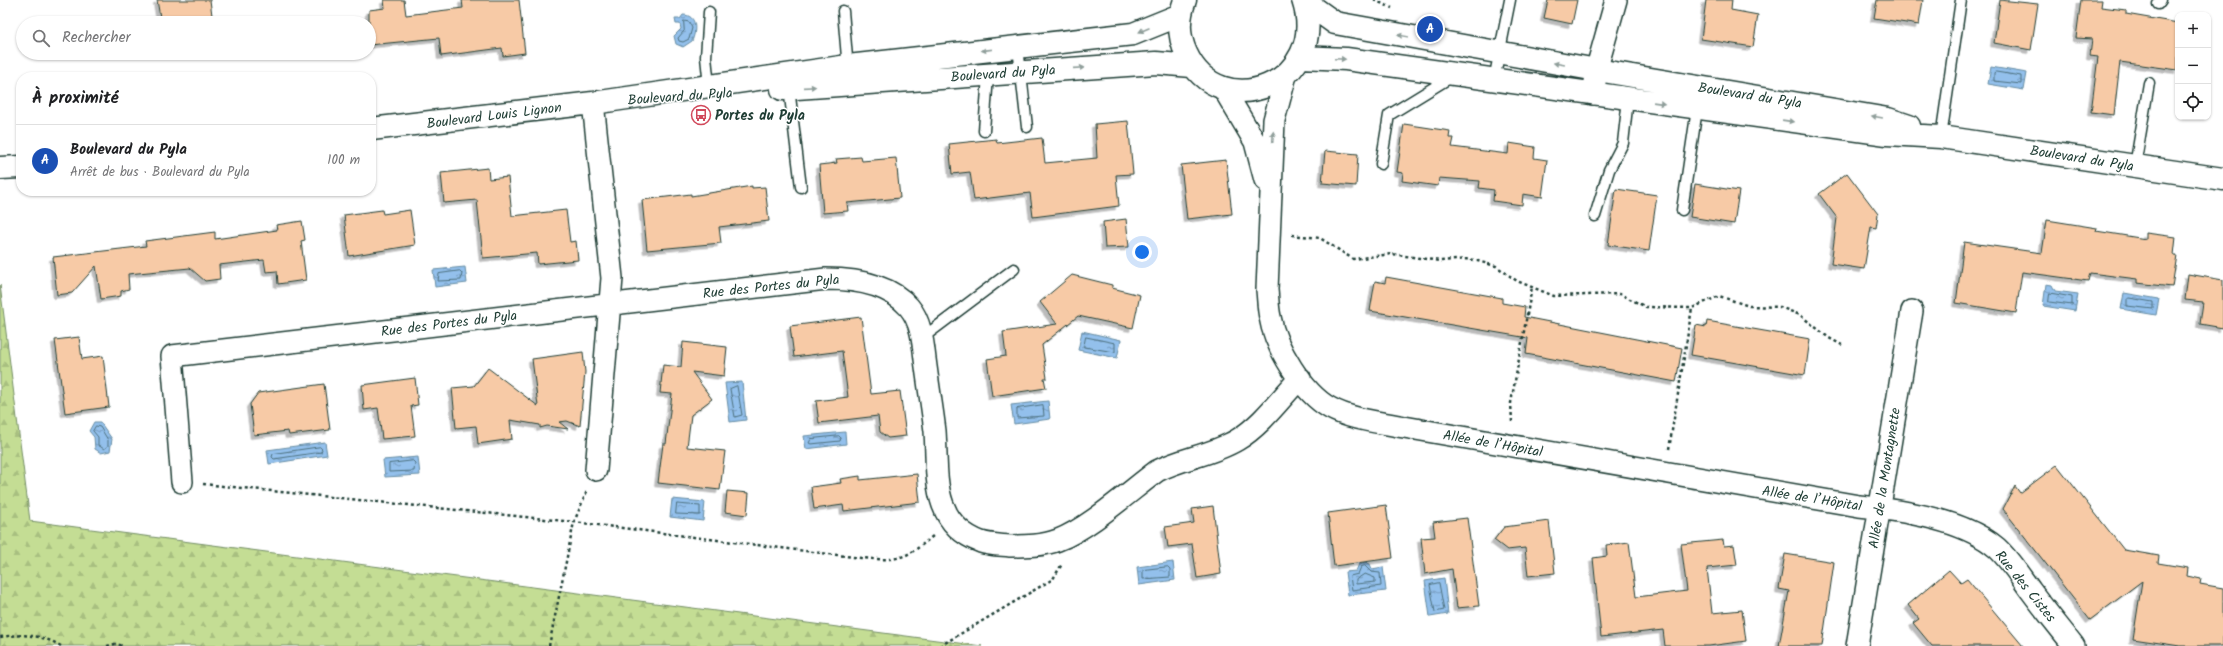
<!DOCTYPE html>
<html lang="fr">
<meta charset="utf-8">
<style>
body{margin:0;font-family:Kalam,sans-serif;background:#f6f6f6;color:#202124}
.controls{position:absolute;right:12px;top:12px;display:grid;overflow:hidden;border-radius:8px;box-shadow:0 1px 3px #0004}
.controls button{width:36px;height:36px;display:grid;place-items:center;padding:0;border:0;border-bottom:1px solid #e0e0e0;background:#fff;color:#202124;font:20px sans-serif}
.you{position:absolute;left:1142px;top:252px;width:14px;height:14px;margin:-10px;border:3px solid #fff;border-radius:50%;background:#1a73e8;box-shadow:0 0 0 6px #1a73e833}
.badge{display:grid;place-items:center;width:26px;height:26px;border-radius:50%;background:#d1495b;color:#fff;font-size:13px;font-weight:700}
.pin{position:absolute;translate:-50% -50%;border:2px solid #fff;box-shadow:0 1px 4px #0006}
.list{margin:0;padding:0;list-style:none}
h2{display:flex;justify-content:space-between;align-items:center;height:52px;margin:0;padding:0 16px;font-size:17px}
h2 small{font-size:13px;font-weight:400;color:#757577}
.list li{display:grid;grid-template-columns:26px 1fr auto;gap:12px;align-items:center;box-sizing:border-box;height:72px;padding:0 16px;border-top:1px solid #e0e0e0}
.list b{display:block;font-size:15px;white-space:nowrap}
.list p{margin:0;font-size:13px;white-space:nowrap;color:#757577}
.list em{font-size:13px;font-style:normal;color:#757577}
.icon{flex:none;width:22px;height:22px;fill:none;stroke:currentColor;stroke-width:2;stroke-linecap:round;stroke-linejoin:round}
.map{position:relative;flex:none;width:2223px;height:646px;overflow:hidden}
.search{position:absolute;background:#fff;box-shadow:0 1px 3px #0004;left:16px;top:16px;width:360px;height:44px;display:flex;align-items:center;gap:10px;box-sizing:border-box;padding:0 14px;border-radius:22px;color:#757577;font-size:15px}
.panel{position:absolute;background:#fff;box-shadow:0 1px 3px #0004;left:16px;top:72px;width:360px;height:124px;border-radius:16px}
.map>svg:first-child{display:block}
.forest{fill:url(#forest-firs);stroke:#728d64}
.water{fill:url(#water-ripples);stroke:#658ca2}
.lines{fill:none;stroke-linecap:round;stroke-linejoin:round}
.shore{stroke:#4d717e;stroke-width:1}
.building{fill:#f7caa6;stroke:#1f3d34;filter:url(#shadow)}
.service-casing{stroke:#1f3d34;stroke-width:13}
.minor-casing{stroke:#1f3d34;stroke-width:24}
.secondary-casing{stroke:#1f3d34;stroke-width:25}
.path{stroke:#1f3d34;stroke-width:2.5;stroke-dasharray:3 3;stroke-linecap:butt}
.service{stroke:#fff;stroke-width:10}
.minor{stroke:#fff;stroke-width:21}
.secondary{stroke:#fff;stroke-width:22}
.oneway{fill:#8f9e9a}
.labels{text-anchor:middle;stroke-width:3;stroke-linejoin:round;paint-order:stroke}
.street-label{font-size:14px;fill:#1f3d34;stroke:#fff}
.poi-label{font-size:14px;font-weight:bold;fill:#1f3d34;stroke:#fff;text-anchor:start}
</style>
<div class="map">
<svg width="2223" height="646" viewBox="0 0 2223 646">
<defs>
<pattern id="forest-firs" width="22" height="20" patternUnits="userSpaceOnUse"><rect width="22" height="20" fill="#c4dd94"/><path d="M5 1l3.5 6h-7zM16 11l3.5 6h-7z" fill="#a8bf80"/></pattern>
<pattern id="water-ripples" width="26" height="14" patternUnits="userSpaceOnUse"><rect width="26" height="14" fill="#93c0ec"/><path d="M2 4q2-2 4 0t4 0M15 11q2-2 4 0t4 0" fill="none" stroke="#779dc0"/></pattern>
<filter id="shadow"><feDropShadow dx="-3.5" dy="3.5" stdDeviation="0" flood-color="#0004"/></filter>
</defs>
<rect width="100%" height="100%" fill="#fff"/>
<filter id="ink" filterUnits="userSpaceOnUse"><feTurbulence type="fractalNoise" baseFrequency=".025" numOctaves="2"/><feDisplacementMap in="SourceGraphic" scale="8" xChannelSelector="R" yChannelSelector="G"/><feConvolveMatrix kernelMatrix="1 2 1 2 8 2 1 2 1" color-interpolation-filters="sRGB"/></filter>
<g filter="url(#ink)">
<path class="forest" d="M0,285L30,521L982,646H0Z"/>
<path class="water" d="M683,15C698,15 696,32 692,41L683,47L676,44L674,36L681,29L680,24H676L675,19H680Z
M1991,67L2027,73L2024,90L1988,84Z
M465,267L467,283L435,287L433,270Z
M2046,284L2052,285L2055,291L2078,294L2075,311L2043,306Z
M2124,293L2159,299L2156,315L2121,309Z
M1082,331L1121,340L1117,358L1078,350Z
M742,382L746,420L730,422L725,383Z
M1048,401L1050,419L1014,424L1011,405Z
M94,422H100L112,439L110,451L101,453L95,449L94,437L89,431Z
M845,432L846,444L806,449L804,436Z
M325,442L327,455L269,464L267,450Z
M418,457L420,475L385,477L383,460Z
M672,499L705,502L703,521L670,517Z
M1173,562L1175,580L1139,585L1137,567Z
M1365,562L1370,564L1372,569L1383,567L1386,591L1348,595L1345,572L1356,571L1359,564Z
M1444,578L1448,614L1430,617L1425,581Z"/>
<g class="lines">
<path class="shore" d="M684,21L689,22L692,28L689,39L683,42L679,41L678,38L684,31Z
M1996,72L2021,76V84L1994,81V73Z
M460,271L462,273L461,280L438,281L439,274Z
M2050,293L2072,297V305L2049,302Z
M2129,298L2153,302V309L2127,306V300Z
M1086,337L1115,343V352L1084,347Z
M737,386L742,415L735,417L730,389Z
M1043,405L1044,416L1017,418V409Z
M96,426L100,427L108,440V446L104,449L98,445V437L93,431Z
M839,436L841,438L840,441L811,444L809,443L811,439Z
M320,447L322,449L321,452L274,459L272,457L273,454Z
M413,461L415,463L414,471L389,472V464Z
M677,504L700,506V515L676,514Z
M1365,566L1371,572L1380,573L1381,586L1352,590L1350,576L1358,574L1361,567Z
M1168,567L1170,569V577L1143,579V570Z
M1365,574L1375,578V582L1356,584V580Z
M1439,583L1444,610L1435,612L1430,585Z"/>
</g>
<path class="building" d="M157,0H210L213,23H161Z
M384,0H404L406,15L463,8L462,0H519L525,53L503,56L502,48L441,56L439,38L369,45V10L385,8Z
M1548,0H1577L1572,24L1544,18Z
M1706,0H1732L1731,10L1758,15L1753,47L1701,39Z
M1877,0H1923L1919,25L1874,18Z
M2000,0L2038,4L2031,50L1994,43Z
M2081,0H2102L2101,7L2126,10V14L2178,23V70L2120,62L2114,115L2091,112L2098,57L2090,56L2092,39L2076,38Z
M1128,121L1133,174L1116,175L1119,206L1033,217L1030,193L974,200L970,172L952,174L949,144L996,139L997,143L1042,138L1045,163L1097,158L1095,124Z
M1404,124L1450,131L1449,138H1454L1452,147L1508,154L1509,143L1535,147L1534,158L1547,160L1542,197L1523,194L1522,205L1493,201L1494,190L1479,188L1480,181L1439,178L1438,186L1402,181L1403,173L1397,172Z
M1325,151L1358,154L1356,186L1322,183Z
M861,157L862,161L896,158L900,198L847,203L848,211L823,213L819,165L837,163L836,159Z
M1226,160L1232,214L1187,219L1181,165Z
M488,168L489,179L508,177L512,216L566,210L570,242L576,241L578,260L538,264L537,253L483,258L477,200L444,203L441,173Z
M1847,173L1878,214L1876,228L1871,227L1864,269L1831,264L1837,218L1819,194Z
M1695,184L1739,191L1734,224L1690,217Z
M752,186V188L765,187L769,221L719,227L721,243L647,250L642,200L691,194V196Z
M1616,189L1657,195L1649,251L1608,245Z
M382,210L383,214L410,210L415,245L349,256L344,215Z
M1126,219L1129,247L1105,248L1103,222Z
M2047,220L2097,228L2096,231L2146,239V233L2176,237L2174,255H2177L2172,287L2137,283V279L2090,273L2088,281L2022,272L2016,313L1956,303L1964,242L2042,253Z
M302,221L305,240L301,241L306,280L278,284L277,271L266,272L264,260L219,265L220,279L205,281L190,268L128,274L129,289L121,291V296L101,299L96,266L72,293L57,295L53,257L146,246L145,241L215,232V239L277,230L276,225Z
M2188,274L2223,280V328L2200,324L2203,302L2185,300Z
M1072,275L1112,285V288L1140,295L1133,328L1078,316L1042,345L1047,378H1044L1046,388L992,396L987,359L1006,356L1003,332L1057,324L1040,302Z
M1386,277L1502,298V303L1525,307L1524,317L1682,348L1676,382L1526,354L1528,338L1370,311L1375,281L1385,283Z
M861,317L871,394L900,391L906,436L888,438L880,432L878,416L819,423L816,401L848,397L842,351L794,357L790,326Z
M1707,321L1810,339L1805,375L1691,355L1696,325L1706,327Z
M79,337L82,359L103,356L109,407L65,413L55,340Z
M683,342L727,347L724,376L692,372L712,399L691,415L687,447L725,451L720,490L658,483L663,444H666L672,394L660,393L663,365L681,367Z
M583,352L585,372L580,426L567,421L559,422L568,429L547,426L540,428V425L510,420L512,439L478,444L476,426L456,428L452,388L474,386L488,368L538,406L532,359Z
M415,378L418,405L411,406L415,436L382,439L378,408L364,410L362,385Z
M324,384L330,430L289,435L288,431L254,435L250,404L258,393Z
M2057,465L2124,550L2159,556L2158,563L2188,568L2187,576L2201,579L2200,584L2223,588V646H2180L2133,639L2142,581L2090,620L2003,509L2015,486L2020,493Z
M917,474L920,502L844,511L843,505L814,509L811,487L841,483L840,479L860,476V480Z
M727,491L749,493L747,515L725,512Z
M1386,505L1393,558L1334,566L1328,513Z
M1213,506L1221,574L1197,578L1192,544L1168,547L1165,527L1194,523L1192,509Z
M1467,518L1479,606L1457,608L1452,569L1425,574L1421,538L1435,537L1433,522Z
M1549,521L1555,573L1528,576L1525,548L1507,550L1494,540L1504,527Z
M1723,540L1724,546L1734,545L1737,565L1707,568L1712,613L1742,610L1746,641L1709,646H1665L1663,630L1601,637L1593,558L1607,556L1606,545L1629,542L1636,597L1687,591L1681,544Z
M1785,554L1834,562L1822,646H1779L1789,591L1779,589Z
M1949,570L1961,583L1967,579L2023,646H1932L1913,623L1919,619L1908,605Z"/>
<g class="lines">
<defs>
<path id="service" d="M2158,4L2161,0
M843,11L848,69
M1018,47L1027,127
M1494,80L1510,0
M709,86L706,57L709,12
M789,88L801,187
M984,131L988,75
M1941,137L1961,0
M1381,164L1389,115L1451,77
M2135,166L2149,83
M1682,210L1697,109
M1595,216L1609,170L1623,143L1628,99
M922,338L1014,269"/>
<path id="minor" d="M1286,75L1274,120L1267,290C1268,299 1268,309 1270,317C1275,347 1303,393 1330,408C1352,420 1380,422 1404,427L1859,506C1900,510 1965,520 1997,548C2010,560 2020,576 2031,591C2045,610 2060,628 2074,646
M1223,88L1255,142L1265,180
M1593,94L1598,64L1616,0
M593,103L612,278L596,470
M182,482L172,356L826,279C855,279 889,284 909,307C921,321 923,342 925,359C928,383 932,407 935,431C938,473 930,523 981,542C990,545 1000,545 1010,546C1026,546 1043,546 1058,540C1088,529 1130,491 1157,471C1182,458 1212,455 1237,440C1261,426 1281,398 1300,378
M1857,646L1912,311"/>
<path id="secondary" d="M1185,0C1178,19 1178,35 1186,53C1220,127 1331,83 1303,0
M1303,0L1335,23L1597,70L1888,119L1909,126
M1301,57L1346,59L1887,134L1941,137L2223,179
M782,89L1156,63L1192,66
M371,129L593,103L848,66L1133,34L1180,15
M0,168L21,167"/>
</defs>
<use href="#service" class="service-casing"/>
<use href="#minor" class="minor-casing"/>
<use href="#secondary" class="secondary-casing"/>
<path class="path" d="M1374,0L1392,8
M1292,235L1320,238L1353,259L1392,254L1440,261L1470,259L1496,266L1517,281L1554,296L1620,294L1646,307L1692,308L1719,296L1749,306L1780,307L1800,315L1829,338L1842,345
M1512,422L1511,403L1532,287
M1669,449L1692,308
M203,484L574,522L861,558C899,561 905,560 934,535
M0,637C24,634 40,634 61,646
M107,646L115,644L124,646
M549,646L574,522L587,491
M940,646L1053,579L1062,564"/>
<use href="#service" class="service"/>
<use href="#minor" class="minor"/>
<use href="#secondary" class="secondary"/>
</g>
<defs><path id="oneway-solid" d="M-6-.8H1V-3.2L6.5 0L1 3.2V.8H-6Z"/></defs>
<g class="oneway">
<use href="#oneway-solid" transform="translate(1144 30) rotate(157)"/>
<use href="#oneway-solid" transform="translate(1403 36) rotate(-170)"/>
<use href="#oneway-solid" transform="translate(987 50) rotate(173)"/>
<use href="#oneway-solid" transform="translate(1340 59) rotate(3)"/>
<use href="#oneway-solid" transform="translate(1559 64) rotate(-170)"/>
<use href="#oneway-solid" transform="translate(1079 68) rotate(-4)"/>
<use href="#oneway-solid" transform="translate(810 87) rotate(-4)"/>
<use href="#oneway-solid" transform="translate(1659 103) rotate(8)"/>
<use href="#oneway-solid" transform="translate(1877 117) rotate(-170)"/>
<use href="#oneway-solid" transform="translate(1788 121) rotate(8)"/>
<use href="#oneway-solid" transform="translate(1273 137) rotate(-87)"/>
</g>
</g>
<defs>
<symbol id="bus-ring" viewBox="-11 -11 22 22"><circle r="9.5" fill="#fff" stroke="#d1495b" stroke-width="1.5"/><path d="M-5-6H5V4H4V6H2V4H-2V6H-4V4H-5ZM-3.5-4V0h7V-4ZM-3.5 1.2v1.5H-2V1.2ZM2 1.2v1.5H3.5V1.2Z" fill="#d1495b"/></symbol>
</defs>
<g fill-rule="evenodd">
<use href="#bus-ring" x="690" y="104" width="22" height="22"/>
</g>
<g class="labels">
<g class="street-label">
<text transform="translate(1003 73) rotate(-4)" y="5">Boulevard du Pyla</text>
<text transform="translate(1750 95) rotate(9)" y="5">Boulevard du Pyla</text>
<text transform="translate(680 96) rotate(-4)" y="5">Boulevard du Pyla</text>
<text transform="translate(494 115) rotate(-7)" y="5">Boulevard Louis Lignon</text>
<text transform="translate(2082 158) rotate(9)" y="5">Boulevard du Pyla</text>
<text transform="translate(771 286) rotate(-6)" y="5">Rue des Portes du Pyla</text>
<text transform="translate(449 323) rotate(-7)" y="5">Rue des Portes du Pyla</text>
<text transform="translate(1493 443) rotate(10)" y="5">Allée de l’Hôpital</text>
<text transform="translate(1884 478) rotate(-81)" y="5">Allée de la Montagnette</text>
<text transform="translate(1812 498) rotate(9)" y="5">Allée de l’Hôpital</text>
<text transform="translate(2026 586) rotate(51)" y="5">Rue des Cistes</text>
</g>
<g class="poi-label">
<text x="715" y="120">Portes du Pyla</text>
</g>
</g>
</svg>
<div class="controls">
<button>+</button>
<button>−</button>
<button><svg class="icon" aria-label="locate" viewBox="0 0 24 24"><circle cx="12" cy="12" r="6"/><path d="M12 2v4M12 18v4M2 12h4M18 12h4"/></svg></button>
</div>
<div class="you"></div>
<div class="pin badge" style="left:1430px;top:29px;background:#1a4fb4">A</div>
<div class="search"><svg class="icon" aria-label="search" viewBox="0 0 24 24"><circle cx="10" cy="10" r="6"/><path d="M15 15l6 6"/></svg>Rechercher</div>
<section class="panel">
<h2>À proximité<small></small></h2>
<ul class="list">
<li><span class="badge" style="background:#1a4fb4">A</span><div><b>Boulevard du Pyla</b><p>Arrêt de bus · Boulevard du Pyla</p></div><em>100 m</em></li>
</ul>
</section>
</div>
